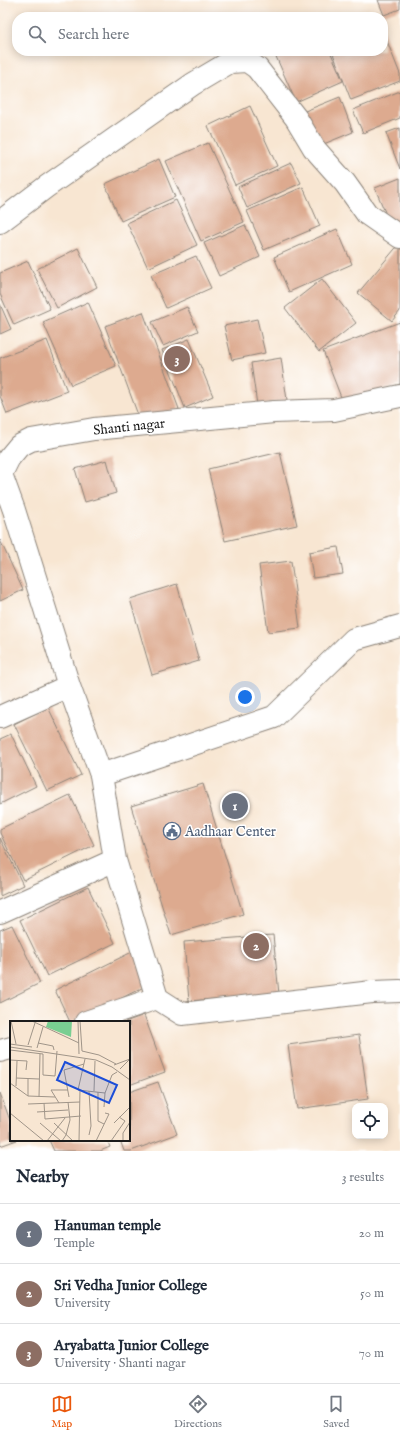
<!DOCTYPE html>
<meta charset="utf-8">
<style>
body{margin:0;font-family:"IM FELL English",serif;background:#f2f2f3;color:#1f2937}
.controls{position:absolute;right:12px;bottom:12px;display:grid;overflow:hidden;border-radius:8px;box-shadow:0 2px 10px #0003}
.controls button{width:36px;height:36px;display:grid;place-items:center;padding:0;border:0;border-bottom:1px solid #e0e1e3;background:#fff;color:#1f2937;font:20px sans-serif}
.you{position:absolute;left:245px;top:697px;width:14px;height:14px;margin:-10px;border:3px solid #fff;border-radius:50%;background:#1a73e8;box-shadow:0 0 0 6px #1a73e833}
.badge{display:grid;place-items:center;width:26px;height:26px;border-radius:50%;background:#ea580c;color:#fff;font-size:13px;font-weight:700}
.pin{position:absolute;translate:-50% -50%;border:2px solid #fff;box-shadow:0 1px 4px #0006}
.list{margin:0;padding:0;list-style:none}
h2{display:flex;justify-content:space-between;align-items:center;height:52px;margin:0;padding:0 16px;font-size:17px}
h2 small{font-size:13px;font-weight:400;color:#747a83}
.list li{display:grid;grid-template-columns:26px 1fr auto;gap:12px;align-items:center;box-sizing:border-box;height:60px;padding:0 16px;border-top:1px solid #e0e1e3}
.list b{display:block;font-size:15px;white-space:nowrap}
.list p{margin:0;font-size:13px;white-space:nowrap;color:#747a83}
.list em{font-size:13px;font-style:normal;color:#747a83}
.icon{flex:none;width:22px;height:22px;fill:none;stroke:currentColor;stroke-width:2;stroke-linecap:round;stroke-linejoin:round}
.map{position:relative;flex:none;width:400px;height:1151px;overflow:hidden}
.search{position:absolute;background:#fff;box-shadow:0 2px 10px #0003;left:12px;right:12px;top:12px;height:44px;display:flex;align-items:center;gap:10px;box-sizing:border-box;padding:0 14px;border-radius:16px;color:#747a83;font-size:15px}
.sheet{height:232px;background:#fff}
nav{display:flex;justify-content:space-around;align-items:center;box-sizing:border-box;height:56px;border-top:1px solid #e0e1e3;background:#fff;font-size:11px;color:#747a83}
nav a{display:grid;justify-items:center;gap:2px}
nav .on{color:#ea580c}
.map>svg:first-child{display:block}
.building{fill:#ddaa8f}
.lines{fill:none;stroke-linecap:round;stroke-linejoin:round}
.street-casing{stroke:#8a8177;stroke-width:24}
.street{stroke:#fff;stroke-width:22}
.labels{text-anchor:middle;stroke-width:3;stroke-linejoin:round;paint-order:stroke}
.street-label{font-size:14px;fill:#1c1c1c;stroke:#fff}
.service-label{font-size:14px;fill:#4e5e75;stroke:#fff;text-anchor:start}
.inset-road{fill:none;stroke:#a09589;stroke-width:1}
.view{fill:#1d4ed8;fill-opacity:0.15;stroke:#1d4ed8;stroke-width:2}
.inset-edge{fill:none;stroke:#1c1c1c;stroke-width:2}
</style>
<div class="map">
<svg width="400" height="1151" viewBox="0 0 400 1151">
<rect width="100%" height="100%" fill="#fff"/>
<filter id="ink" filterUnits="userSpaceOnUse"><feTurbulence type="fractalNoise" baseFrequency=".025" numOctaves="2"/><feDisplacementMap in="SourceGraphic" scale="8" xChannelSelector="R" yChannelSelector="G"/><feConvolveMatrix kernelMatrix="1 2 1 2 8 2 1 2 1" color-interpolation-filters="sRGB"/></filter>
<filter id="wash" filterUnits="userSpaceOnUse"><feTurbulence type="fractalNoise" baseFrequency=".012" numOctaves="4" result="noise"/><feDisplacementMap in="SourceGraphic" scale="16" xChannelSelector="R" yChannelSelector="G"/><feGaussianBlur stdDeviation="0.9" result="paint"/><feColorMatrix in="noise" values="0 0 0 0 0 0 0 0 0 0 0 0 0 0 0 0 0 1.4 0 .05"/><feComposite in="paint" operator="in"/></filter>
<g filter="url(#wash)">
<rect width="100%" height="100%" fill="#f8e6d2"/>
<g id="blocks">
<path class="building" d="M378,0H400V9L384,15Z
M383,31L400,74V81L351,100L332,51H383Z
M276,51H330L343,81L296,102L274,52Z
M400,91V118L363,133L353,110Z
M340,97L353,132L314,148L300,113Z
M250,106L277,166L235,185L208,126Z
M400,128V169L386,133Z
M208,143L244,222L201,241L166,161Z
M159,159L175,197L121,221L105,184Z
M291,163L301,183L247,208L238,187Z
M400,178V225L392,229L375,188Z
M303,187L320,226L264,250L247,211Z
M176,200L197,245L148,268L127,223Z
M245,225L260,257L219,276L204,243Z
M337,229L352,264L289,292L274,257Z
M400,243V311L392,321L358,293Z
M78,248L97,287L57,308L37,269Z
M196,256L211,288L166,308L151,275Z
M28,261L50,309L14,325L0,294V273Z
M322,279L356,323L319,352L285,308Z
M88,302L116,366L71,385L43,322Z
M0,304L11,329L0,334Z
M187,307L198,331L163,346L152,322Z
M143,312L179,409L141,423L105,326Z
M257,319L265,353L232,360L224,326Z
M400,322V384L344,405L323,351Z
M189,339L213,396L185,408L162,350Z
M47,340L67,391L7,414L0,396V358Z
M281,358L287,400L257,405L251,363Z
M280,452L297,525L225,541L208,469Z
M107,460L116,493L85,502L75,469Z
M0,540L23,590L0,601Z
M338,547L343,574L313,578L309,552Z
M291,561L300,628L268,632L259,565Z
M177,584L199,661L152,675L130,599Z
M48,707L81,775L47,791L14,724Z
M11,734L36,786L0,804V739Z
M203,784L243,914L171,935L131,806Z
M70,795L94,845L23,880L0,833V829Z
M0,838L23,885L0,896Z
M88,887L115,943L47,976L20,920Z
M12,925L40,983L0,1003V930Z
M273,935L279,994L189,1001L184,942Z
M134,951L150,984L73,1022H70L55,990Z
M144,1015L165,1072L129,1085V1022H125Z
M359,1035L368,1099L297,1109L288,1045Z
M158,1082L177,1134L131,1151H124L120,1140H129V1092Z
M0,1093L11,1123V1140H17L0,1146Z
M49,1140H107L110,1147L100,1151H54Z"/>
</g>
</g>
<g filter="url(#ink)">
<use href="#blocks" fill-opacity="0" stroke="#8a8177" stroke-width="1"/>
<g class="lines">
<defs>
<path id="street" d="M0,222L46,187L193,84L230,62L247,61L257,68L296,118L314,148L345,183L367,214L400,237
M400,396L334,410L274,412L94,429L31,440L19,446L9,458L1,474L14,510L69,686L101,775L115,860L157,998L182,1014L372,992L400,991
M0,717L69,686
M101,775L274,717L354,639L400,626
M0,912L115,860
M86,1022L157,998
M0,1051L11,1048"/>
</defs>
<use href="#street" class="street-casing"/>
<use href="#street" class="street"/>
</g>
</g>
<defs>
<symbol id="civic-ring" viewBox="-11 -11 22 22"><circle r="9.5" fill="#fff" stroke="#5c6f8a" stroke-width="1.5"/><path d="M-.6-6.5H3V-4.5H.6V-3L4-1V1h2V6H-6V1h2V-1L-.6-3ZM-1.2 2.5V6h2.4V2.5Z" fill="#5c6f8a"/></symbol>
</defs>
<g fill-rule="evenodd">
<use href="#civic-ring" x="162" y="821" width="20" height="20"/>
</g>
<g class="labels">
<g class="street-label">
<text transform="translate(129 426) rotate(-6)" y="5">Shanti nagar</text>
</g>
<g class="service-label">
<text x="185" y="836">Aadhaar Center</text>
</g>
</g>
<g transform="translate(10 1021)">
<rect width="120" height="120" fill="#f8e6d2"/>
<path d="M38,0H62L61,16L36,6Z" fill="#79ce92"/>
<path class="inset-road" d="M1,0L6,23M22,0L69,22M68,0L69,33M70,0L72,30L89,34L106,43M28,22L43,25L44,29M0,23L22,26M18,24L25,2M0,26L86,39L102,46L120,59M27,27L33,6M0,29L33,33M33,33V54L45,55L47,30M75,38L68,69L95,72L102,54L107,51M0,39L17,40L16,49M104,44L120,38M110,48L120,38M6,57L29,58M0,62L18,75L45,76M6,65L7,40M84,70L85,40M88,71V100L94,103M18,75V58M29,76L30,33M59,76L54,49L74,43M34,82L35,98L71,95M49,82L41,69H58M18,83L70,81M94,86L95,72M27,91L58,89M0,92L34,120M30,102L51,120M44,102L63,120M104,102L120,86M79,114L81,105L79,70M37,120L55,97M52,120L56,114L60,99L58,81M69,120L70,69M86,120L99,93L95,92M101,120L115,100L109,96M113,120V112L120,101"/>
<path class="view" d="M55,41L107,64L99,82L47,59Z"/>
<rect width="120" height="120" class="inset-edge"/>
</g>
</svg>
<div class="controls">
<button><svg class="icon" aria-label="locate" viewBox="0 0 24 24"><circle cx="12" cy="12" r="6"/><path d="M12 2v4M12 18v4M2 12h4M18 12h4"/></svg></button>
</div>
<div class="you"></div>
<div class="pin badge" style="left:235px;top:806px;background:#6b7280">1</div>
<div class="pin badge" style="left:256px;top:946px;background:#8d6e63">2</div>
<div class="pin badge" style="left:177px;top:359px;background:#8d6e63">3</div>
<div class="search"><svg class="icon" aria-label="search" viewBox="0 0 24 24"><circle cx="10" cy="10" r="6"/><path d="M15 15l6 6"/></svg>Search here</div>
</div>
<section class="sheet">
<h2>Nearby<small>3 results</small></h2>
<ul class="list">
<li><span class="badge" style="background:#6b7280">1</span><div><b>Hanuman temple</b><p>Temple</p></div><em>20 m</em></li>
<li><span class="badge" style="background:#8d6e63">2</span><div><b>Sri Vedha Junior College</b><p>University</p></div><em>50 m</em></li>
<li><span class="badge" style="background:#8d6e63">3</span><div><b>Aryabatta Junior College</b><p>University · Shanti nagar</p></div><em>70 m</em></li>
</ul>
</section>
<nav>
<a class="on"><svg class="icon" aria-label="map" viewBox="0 0 24 24"><path d="M3 6l6-2 6 2 6-2v14l-6 2-6-2-6 2zM9 4v14M15 6v14"/></svg>Map</a>
<a><svg class="icon" aria-label="directions" viewBox="0 0 24 24"><path d="M12 3l9 9-9 9-9-9zM9 14v-3h6M13 9l2 2-2 2"/></svg>Directions</a>
<a><svg class="icon" aria-label="saved" viewBox="0 0 24 24"><path d="M7 4h10v16l-5-4-5 4z"/></svg>Saved</a>
</nav>
